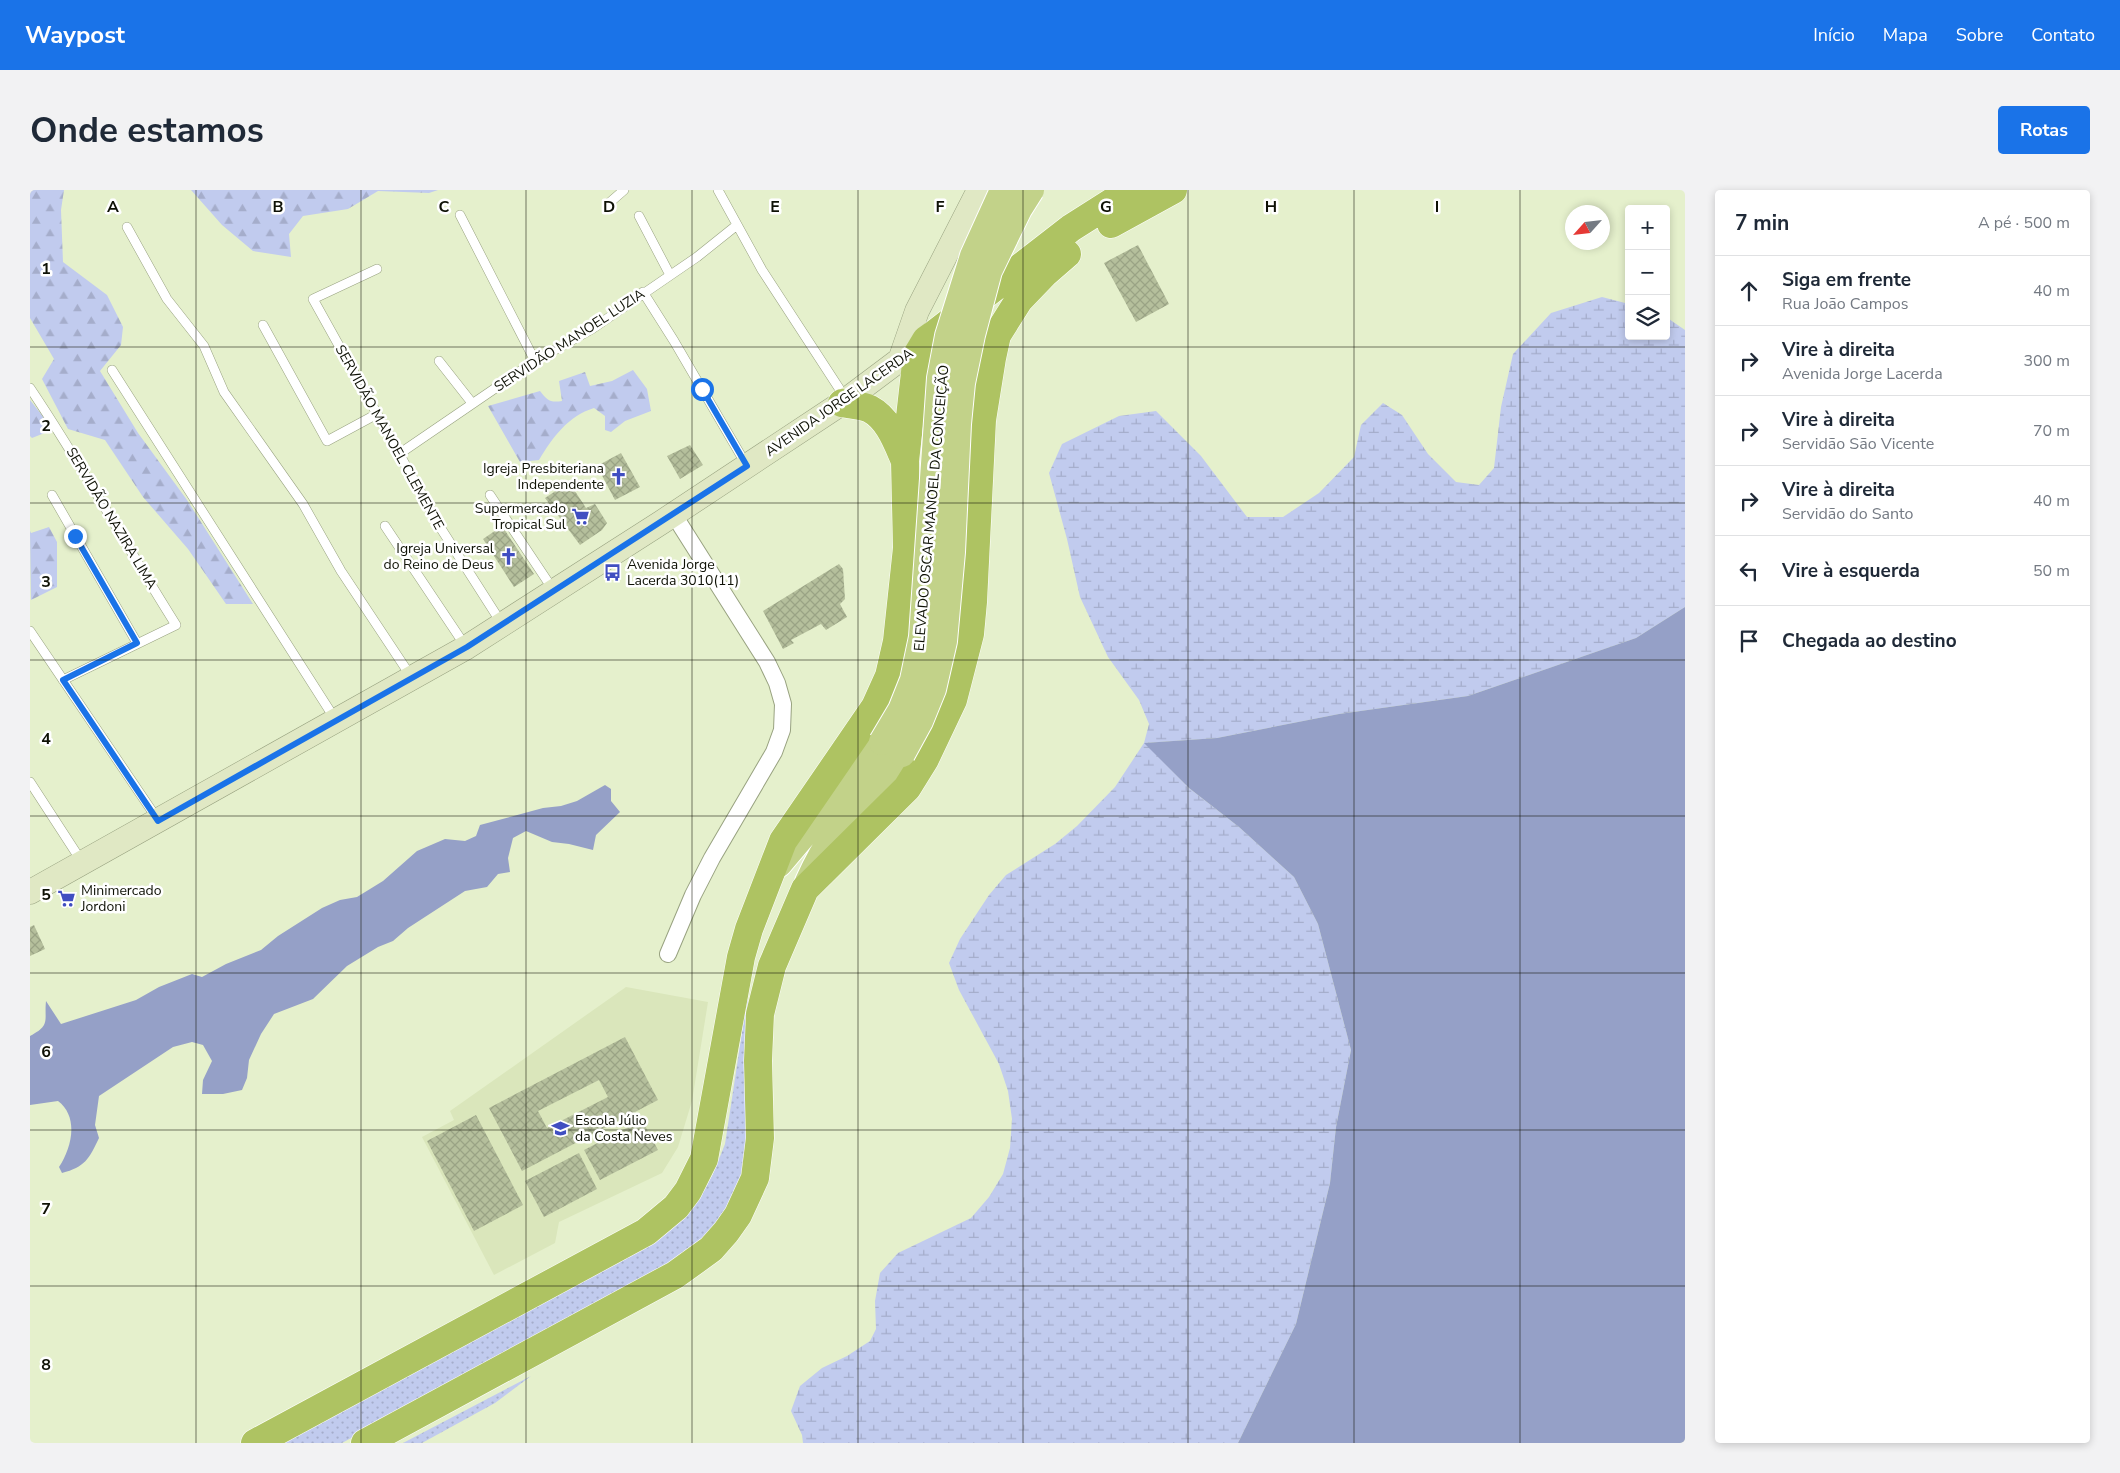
<!DOCTYPE html>
<html lang="pt">
<meta charset="utf-8">
<style>
body{margin:0;font-family:"Nunito Sans",sans-serif;background:#f2f2f3;color:#1f2937}
.controls{position:absolute;right:15px;top:15px;display:grid;overflow:hidden;border-radius:5px;box-shadow:0 2px 8px #0003}
.controls button{width:45px;height:45px;display:grid;place-items:center;padding:0;border:0;border-bottom:1px solid #e0e1e3;background:#fff;color:#1f2937;font:25px sans-serif}
.compass{position:absolute;left:1535px;top:15px;width:45px;height:45px;border-radius:50%;background:#fff;box-shadow:0 2px 8px #0003;rotate:243deg}
.stop{position:absolute;width:15px;height:15px;margin:-11px;border:4px solid #1a73e8;border-radius:50%;background:#fff}
.stop.end{background:#1a73e8;border-color:#fff;box-shadow:0 1px 5px #0008}
.list{margin:0;padding:0;list-style:none}
h2{display:flex;justify-content:space-between;align-items:center;height:65px;margin:0;padding:0 20px;font-size:21px}
h2 small{font-size:16px;font-weight:400;color:#747a83}
.list li{display:grid;grid-template-columns:32px 1fr auto;gap:15px;align-items:center;box-sizing:border-box;height:70px;padding:0 20px;border-top:1px solid #e0e1e3}
.list b{display:block;font-size:19px;white-space:nowrap}
.list p{margin:0;font-size:16px;white-space:nowrap;color:#747a83}
.list em{font-size:16px;font-style:normal;color:#747a83}
.icon{flex:none;width:28px;height:28px;fill:none;stroke:currentColor;stroke-width:2;stroke-linecap:round;stroke-linejoin:round}
.map{position:relative;flex:none;width:1655px;height:1253px;overflow:hidden;border-radius:5px}
header{display:flex;align-items:center;gap:30px;box-sizing:border-box;height:70px;padding:0 25px;background:#1a73e8;color:#fff}
header strong{font-size:24px}
nav{display:flex;gap:28px;margin-inline-start:auto;font-size:18px}
.intro{display:flex;align-items:center;justify-content:space-between;box-sizing:border-box;height:120px;padding:0 30px}
h1{margin:0;font-size:35px}
.button{padding:12px 22px;border-radius:5px;background:#1a73e8;color:#fff;font-size:18px;font-weight:700}
main{display:flex;gap:30px;padding:0 30px}
aside{flex:1;background:#fff;border-radius:5px;box-shadow:0 2px 8px #0003}
.map>svg:first-child{display:block}
.built{fill:#dae6bb}
.grass{fill:url(#grass-dots)}
.forest{fill:url(#forest-firs)}
.wetland{fill:url(#wetland-marsh)}
.water{fill:#95a0c7}
.building{fill:url(#building-cross-hatch);fill-rule:evenodd}
.lines{fill:none;stroke-linecap:round;stroke-linejoin:round}
.service-casing{stroke:#98a280;stroke-width:10}
.minor-casing{stroke:#98a280;stroke-width:18}
.secondary-casing{stroke:#98a280;stroke-width:25}
.primary-casing{stroke:#fff;stroke-width:28}
.trunk-casing{stroke:#fff;stroke-width:29}
.service{stroke:#fff;stroke-width:9}
.minor{stroke:#fff;stroke-width:16}
.secondary{stroke:#e0e8c4;stroke-width:24}
.primary{stroke:#c2d289;stroke-width:26}
.trunk{stroke:#aec362;stroke-width:28}
.primary-bridge-casing{stroke:#fff;stroke-width:28;stroke-linecap:butt}
.primary-bridge{stroke:#c2d289;stroke-width:26}
.route{stroke:#1a73e8;stroke-width:6}
.grid{fill:none;stroke:#0e1105;stroke-width:1;stroke-opacity:0.55}
.labels{text-anchor:middle;stroke-width:5;stroke-linejoin:round;paint-order:stroke}
.street-label{font-size:14px;fill:#0e1105;stroke:#fff}
.poi-label{font-size:14px;fill:#0e1105;stroke:#fff;text-anchor:end}
.grid-label{font-size:16px;text-anchor:middle;font-weight:bold;fill:#0e1105;stroke:#fff;stroke-width:5;stroke-linejoin:round;paint-order:stroke}
</style>
<header>
<strong>Waypost</strong>
<nav><a>Início</a><a>Mapa</a><a>Sobre</a><a>Contato</a></nav>
</header>
<div class="intro"><h1>Onde estamos</h1><a class="button">Rotas</a></div>
<main>
<div class="map">
<svg width="1655" height="1253" viewBox="0 0 1655 1253">
<defs>
<pattern id="grass-dots" width="8" height="8" patternUnits="userSpaceOnUse" patternTransform="scale(1.25)"><rect width="8" height="8" fill="#c1cbee"/><path d="M2 2h.1M6 6h.1" fill="none" stroke="#a5adcb" stroke-width="1.8" stroke-linecap="round"/></pattern>
<pattern id="forest-firs" width="22" height="20" patternUnits="userSpaceOnUse" patternTransform="scale(1.25)"><rect width="22" height="20" fill="#c1cbee"/><path d="M5 1l3.5 6h-7zM16 11l3.5 6h-7z" fill="#a5adcb"/></pattern>
<pattern id="wetland-marsh" width="20" height="14" patternUnits="userSpaceOnUse" patternTransform="scale(1.25)"><rect width="20" height="14" fill="#c1cbee"/><path d="M1 5h8M5 5V1M11 12h8M15 12V8" fill="none" stroke="#a5adcb"/></pattern>
<pattern id="building-cross-hatch" width="8" height="8" patternUnits="userSpaceOnUse" patternTransform="scale(1.25)"><rect width="8" height="8" fill="#b5bf9c"/><path d="M0 0l8 8M0 8l8-8" fill="none" stroke="#9aa385"/></pattern>
</defs>
<rect width="100%" height="100%" fill="#e5f0cc"/>
<path class="built" d="M596,797L678,812L662,911L648,957L632,983L529,1032L525,1053L464,1085L392,947L424,930L420,921Z"/>
<path class="grass" d="M718,803L717,875L722,927L712,989L700,1021L672,1051L647,1070L312,1253H249L639,1041L659,1022L672,1004L683,984L695,954Z
M501,1186L465,1213L392,1253H373Z"/>
<path class="forest" d="M0,0H34L31,20L33,72L77,105L93,137L91,155L70,181L108,243L157,310L223,414H196L158,359L113,307L75,250L38,239L12,189L24,169L0,128Z
M161,0H408L399,3L348,1L318,19L273,26L259,44L261,67L223,61L192,35Z
M603,180L617,199L621,221L595,231L581,242L575,240V226L564,218C538,226 523,247 509,270L490,272L458,216L510,201C517,210 520,213 532,211L529,191L555,182L560,196L582,191Z
M0,210L15,229L17,242L2,248L0,246Z
M19,337L27,352V397L1,410L0,341L1,343Z"/>
<path class="wetland" d="M1572,107L1599,114V146H1636V127L1655,140V417L1606,448L1438,506L1309,524L1187,548L1115,553L1159,598L1209,637L1264,687L1288,734L1321,860L1306,937L1300,993L1266,1134L1208,1253H773L772,1245L761,1221L770,1196L792,1178L817,1166L840,1151L846,1139L845,1111L850,1083L868,1063L941,1028L959,1007L973,984L980,958L982,929L978,901L969,874L929,800L919,773L930,749L959,705L976,685L1025,654L1047,636L1085,597L1114,553L1119,534L1109,510L1078,467L1050,407L1037,349L1019,283L1032,254L1089,226L1126,221L1171,266L1217,327H1253L1289,303L1324,267L1331,235L1353,213L1372,225L1398,264L1426,292L1449,295L1464,278L1471,217L1483,164L1521,123Z"/>
<path class="water" d="M1655,417V1253H1208L1266,1134L1300,993L1306,937L1321,860L1288,734L1264,687L1209,637L1159,598L1114,553L1187,548L1309,524L1438,506L1606,448Z
M575,595L581,599V611L590,622L566,645L563,660L539,654L522,652L496,641L483,648L478,668L480,682L468,684L457,697L435,701L378,738L363,751L348,757L317,776L283,809L244,824L231,844L219,870L217,888L212,900L193,904H172L173,890L182,871L173,855L162,852L143,857L69,906L65,935L69,948C59,969 55,977 32,983L29,977C42,957 49,927 28,911L0,915V846C21,835 14,831 16,811L31,834L106,810L129,797L162,784L172,787L196,774L231,760L248,746L292,718L310,710L327,707L353,691L387,661L415,649L435,651L446,646L450,635L513,618L531,616L547,611Z"/>
<path class="building" d="M1108,55L1139,114L1106,132L1074,73Z
M660,255L673,275L650,289L637,266Z
M591,263L610,297L585,310L567,276Z
M539,292L556,318L565,314L577,333L572,340L550,355L515,308Z
M472,336L504,384L484,397L453,349Z
M809,374L813,379L815,409L810,414L817,427L796,440L791,434L761,450L764,453L753,459L733,421Z
M4,735L15,759L0,766V737Z
M595,847L628,910L492,981L459,918ZM569,890L578,907L517,938L508,921Z
M446,925L493,1015L444,1041L397,951Z
M612,930L628,960L570,990L554,960Z
M549,963L567,999L514,1027L495,991Z"/>
<g class="lines">
<defs>
<path id="service" d="M688,0L732,80L816,209
M578,14L594,0
M430,25L505,171
M609,26L640,85
M97,37L137,109L174,156L194,202L273,314L311,381L382,488
M347,79L283,109L410,337L472,434
M613,102L644,151L717,276
M233,135L297,251L347,224
M409,171L442,213
M82,180L305,529
M0,198C52,275 96,356 146,435L33,490
M369,264L505,171L562,139L667,67L707,35
M22,305L107,453
M460,305L524,401
M355,336L436,457
M0,441L128,630
M0,592L52,672"/>
<path id="minor" d="M638,764L663,705L682,668L744,562L752,540L753,514L747,493L737,472L644,325"/>
<path id="secondary" d="M870,170L887,121L949,0
M0,702L437,457L632,332L812,213L896,150"/>
<path id="primary" d="M749,674L852,552
M778,692C786,674 795,657 807,641C828,615 852,592 872,564"/>
<path id="trunk" d="M1081,34L1143,0
M812,213C821,215 832,215 840,219C859,229 867,253 875,271
M225,1253L616,1042L646,1017L658,1001L674,969L711,767L719,739L753,651L845,517L859,486L867,451L877,358L875,271L887,165L896,150L903,145L1041,38L1101,0
M335,1253L645,1085L681,1059L696,1042L708,1025L725,988L730,948L728,871L730,824L742,776L775,699L877,598L895,569L923,510L940,444L943,412L952,230L962,168L967,145L989,110L1014,84L1037,64"/>
</defs>
<use href="#service" class="service-casing"/>
<use href="#minor" class="minor-casing"/>
<use href="#secondary" class="secondary-casing"/>
<use href="#primary" class="primary-casing"/>
<use href="#trunk" class="trunk-casing"/>
<use href="#service" class="service"/>
<use href="#minor" class="minor"/>
<use href="#secondary" class="secondary"/>
<use href="#primary" class="primary"/>
<use href="#trunk" class="trunk"/>
<defs>
<path id="primary-bridge" d="M852,552L871,520L883,490L892,447L910,188L918,146L943,66L973,0
M872,564L890,531L903,499L914,451L922,362L928,234L932,193L942,145L959,81L989,19L1001,0"/>
</defs>
<use href="#primary-bridge" class="primary-bridge-casing"/>
<use href="#primary-bridge" class="primary-bridge"/>
</g>
<g class="lines">
<path class="route" d="M45,346L107,453L33,490L128,631L437,457L717,276L672,199"/>
</g>
<path class="grid" d="M166,0V1253M331,0V1253M496,0V1253M662,0V1253M828,0V1253M993,0V1253M1158,0V1253M1324,0V1253M1490,0V1253M0,157H1655M0,313H1655M0,470H1655M0,626H1655M0,783H1655M0,940H1655M0,1096H1655"/>
<defs>
<symbol id="church-bare" viewBox="-9 -9 18 18"><path d="M-1.2-6h2.4v3.5h3.3v2.4h-3.3V6h-2.4V-.1h-3.3v-2.4h3.3Z" fill="#404ec1" stroke="#fff" stroke-width="2.5" paint-order="stroke"/></symbol>
<symbol id="supermarket-bare" viewBox="-9 -9 18 18"><path d="M-6-5.5h2.5l.6 2H6L4.5 2H-2.5L-4.4-4H-6ZM-1.5 3.2a1.3 1.3 0 1 0 .1 0ZM3 3.2a1.3 1.3 0 1 0 .1 0Z" fill="#404ec1" stroke="#fff" stroke-width="2.5" paint-order="stroke"/></symbol>
<symbol id="bus-bare" viewBox="-9 -9 18 18"><path d="M-5-6H5V4H4V6H2V4H-2V6H-4V4H-5ZM-3.5-4V0h7V-4ZM-3.5 1.2v1.5H-2V1.2ZM2 1.2v1.5H3.5V1.2Z" fill="#404ec1" stroke="#fff" stroke-width="2.5" paint-order="stroke"/></symbol>
<symbol id="school-bare" viewBox="-9 -9 18 18"><path d="M0-5L7-2L0 1L-7-2ZM-4 1L0 2.5L4 1V4Q0 6-4 4Z" fill="#404ec1" stroke="#fff" stroke-width="2.5" paint-order="stroke"/></symbol>
</defs>
<g fill-rule="evenodd">
<use href="#church-bare" x="576" y="274" width="25" height="25"/>
<use href="#supermarket-bare" x="538" y="314" width="25" height="25"/>
<use href="#church-bare" x="466" y="354" width="25" height="25"/>
<use href="#bus-bare" x="570" y="370" width="25" height="25"/>
<use href="#supermarket-bare" x="24" y="696" width="25" height="25"/>
<use href="#school-bare" x="518" y="926" width="25" height="25"/>
</g>
<g class="labels">
<g class="street-label">
<text transform="translate(539 150) rotate(-33)" y="5">SERVIDÃO MANOEL LUZIA</text>
<text transform="translate(809 212) rotate(-35)" y="5">AVENIDA JORGE LACERDA</text>
<text transform="translate(360 247) rotate(61)" y="5">SERVIDÃO MANOEL CLEMENTE</text>
<text transform="translate(901 318) rotate(-85)" y="5">ELEVADO OSCAR MANOEL DA CONCEIÇÃO</text>
<text transform="translate(82 328) rotate(59)" y="5">SERVIDÃO NAZIRA LIMA</text>
</g>
<g class="poi-label">
<text x="574" y="283">Igreja Presbiteriana<tspan x="574" dy="16">Independente</tspan></text>
<text x="536" y="323">Supermercado<tspan x="536" dy="16">Tropical Sul</tspan></text>
<text x="464" y="363">Igreja Universal<tspan x="464" dy="16">do Reino de Deus</tspan></text>
<text x="597" y="379" text-anchor="start">Avenida Jorge<tspan x="597" dy="16">Lacerda 3010(11)</tspan></text>
<text x="51" y="705" text-anchor="start">Minimercado<tspan x="51" dy="16">Jordoni</tspan></text>
<text x="545" y="935" text-anchor="start">Escola Júlio<tspan x="545" dy="16">da Costa Neves</tspan></text>
</g>
</g>
<g class="grid-label">
<text x="83" y="22">A</text>
<text x="248" y="22">B</text>
<text x="414" y="22">C</text>
<text x="579" y="22">D</text>
<text x="745" y="22">E</text>
<text x="910" y="22">F</text>
<text x="1076" y="22">G</text>
<text x="1241" y="22">H</text>
<text x="1407" y="22">I</text>
<text x="16" y="84">1</text>
<text x="16" y="241">2</text>
<text x="16" y="397">3</text>
<text x="16" y="554">4</text>
<text x="16" y="710">5</text>
<text x="16" y="867">6</text>
<text x="16" y="1024">7</text>
<text x="16" y="1180">8</text>
</g>
</svg>
<div class="controls">
<button>+</button>
<button>−</button>
<button><svg class="icon" aria-label="layers" viewBox="0 0 24 24"><path d="M12 4l9 5-9 5-9-5zM3 14l9 5 9-5"/></svg></button>
</div>
<svg class="compass" viewBox="-18 -18 36 36"><path d="M0-13l5 13h-10z" fill="#e53935"/><path d="M0 13l5-13h-10z" fill="#747a83"/></svg>
<div class="stop" style="left:672px;top:199px"></div>
<div class="stop end" style="left:45px;top:346px"></div>
</div>
<aside>
<h2>7 min<small>A pé · 500 m</small></h2>
<ul class="list">
<li><svg class="icon" aria-label="ahead" viewBox="0 0 24 24"><path d="M12 20V5M6 11l6-6 6 6"/></svg><div><b>Siga em frente</b><p>Rua João Campos</p></div><em>40 m</em></li>
<li><svg class="icon" aria-label="right" viewBox="0 0 24 24"><path d="M7 20v-9h11M14 6l5 5-5 5"/></svg><div><b>Vire à direita</b><p>Avenida Jorge Lacerda</p></div><em>300 m</em></li>
<li><svg class="icon" aria-label="right" viewBox="0 0 24 24"><path d="M7 20v-9h11M14 6l5 5-5 5"/></svg><div><b>Vire à direita</b><p>Servidão São Vicente</p></div><em>70 m</em></li>
<li><svg class="icon" aria-label="right" viewBox="0 0 24 24"><path d="M7 20v-9h11M14 6l5 5-5 5"/></svg><div><b>Vire à direita</b><p>Servidão do Santo</p></div><em>40 m</em></li>
<li><svg class="icon" aria-label="left" viewBox="0 0 24 24"><path d="M17 20v-9H6M10 6l-5 5 5 5"/></svg><div><b>Vire à esquerda</b></div><em>50 m</em></li>
<li><svg class="icon" aria-label="arrive" viewBox="0 0 24 24"><path d="M6 21V4h12l-3 4 3 4H6"/></svg><div><b>Chegada ao destino</b></div></li>
</ul>
</aside>
</main>
